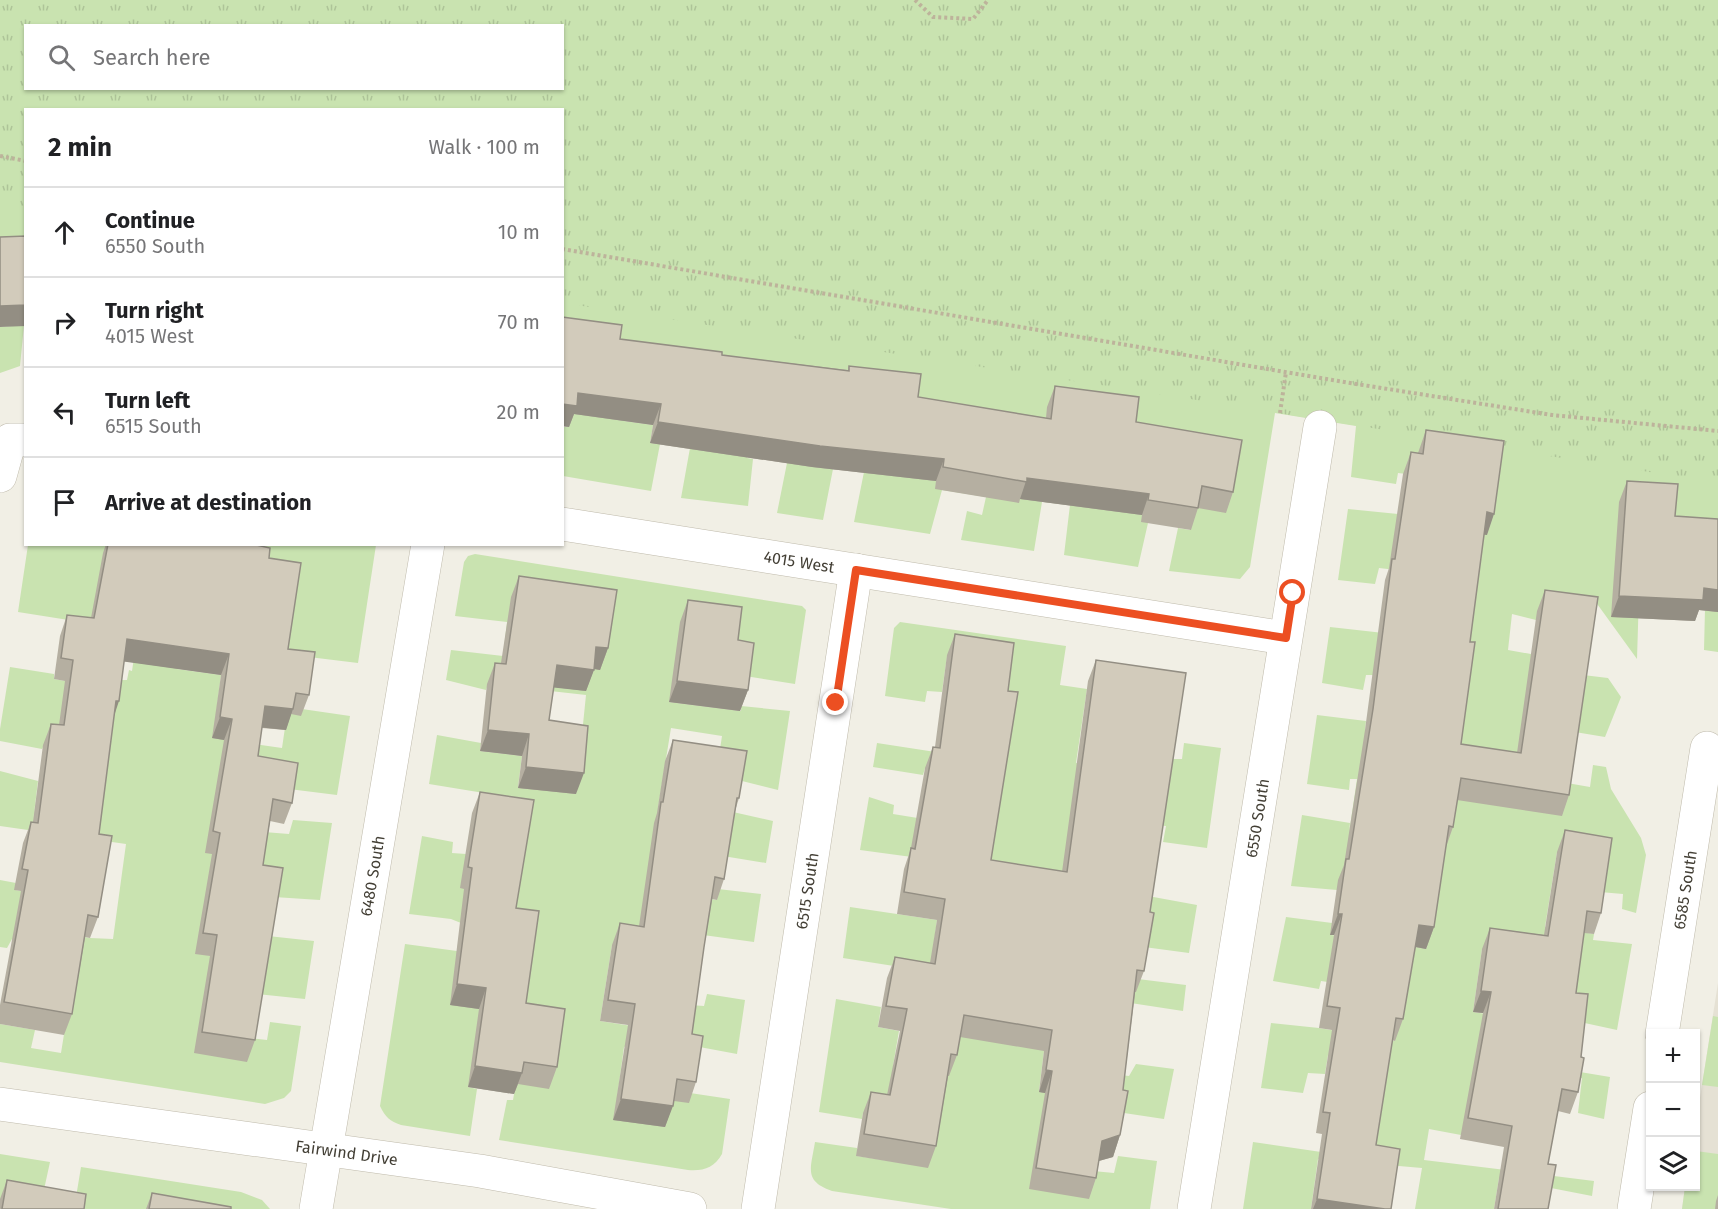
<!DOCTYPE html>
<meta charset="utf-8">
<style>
body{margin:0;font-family:"Fira Sans",sans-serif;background:#f6f6f6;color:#202124}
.controls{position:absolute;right:18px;bottom:18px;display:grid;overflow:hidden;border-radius:0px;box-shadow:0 2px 4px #0004}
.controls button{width:54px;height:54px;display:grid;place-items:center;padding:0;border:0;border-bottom:2px solid #e0e0e0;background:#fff;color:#202124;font:30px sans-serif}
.stop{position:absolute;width:18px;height:18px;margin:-14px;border:4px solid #ec4f22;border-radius:50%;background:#fff}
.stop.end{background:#ec4f22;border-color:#fff;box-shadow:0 2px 6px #0008}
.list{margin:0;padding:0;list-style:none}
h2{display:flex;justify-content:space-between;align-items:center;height:78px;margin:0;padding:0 24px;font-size:26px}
h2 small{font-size:20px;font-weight:400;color:#757577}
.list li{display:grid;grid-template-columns:39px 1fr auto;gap:18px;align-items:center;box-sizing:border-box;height:90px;padding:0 24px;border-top:2px solid #e0e0e0}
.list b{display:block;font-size:22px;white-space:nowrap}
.list p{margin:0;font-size:20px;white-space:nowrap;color:#757577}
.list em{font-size:20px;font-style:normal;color:#757577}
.icon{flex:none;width:33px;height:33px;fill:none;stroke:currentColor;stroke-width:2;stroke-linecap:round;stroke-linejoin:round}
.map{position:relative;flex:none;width:1718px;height:1209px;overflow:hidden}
.search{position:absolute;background:#fff;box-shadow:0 2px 4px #0004;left:24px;top:24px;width:540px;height:66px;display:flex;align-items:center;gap:15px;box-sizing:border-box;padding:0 21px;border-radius:0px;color:#757577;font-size:22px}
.panel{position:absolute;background:#fff;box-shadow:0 2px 4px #0004;left:24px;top:108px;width:540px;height:438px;border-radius:0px}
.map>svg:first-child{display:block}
.residential{fill:#e5e1d4}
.grass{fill:#c9e3b0;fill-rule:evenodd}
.park{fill:url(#park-tufts);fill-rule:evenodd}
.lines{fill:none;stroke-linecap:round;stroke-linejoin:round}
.street-casing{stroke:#bfbaab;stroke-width:34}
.path{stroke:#bdb39b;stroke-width:4;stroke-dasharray:3 3;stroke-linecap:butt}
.street{stroke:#fff;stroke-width:33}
.wall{fill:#b5afa1}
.shaded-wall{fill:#938e83}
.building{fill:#d2cbbb;stroke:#938e83;stroke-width:1.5}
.route{stroke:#ec4f22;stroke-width:8}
.labels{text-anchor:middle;stroke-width:6;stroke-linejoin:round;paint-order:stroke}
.street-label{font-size:16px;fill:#433f35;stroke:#fff}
</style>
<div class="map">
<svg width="1718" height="1209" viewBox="0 0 1718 1209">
<defs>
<pattern id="park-tufts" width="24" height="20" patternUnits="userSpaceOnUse" patternTransform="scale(1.5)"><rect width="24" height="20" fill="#c9e3b0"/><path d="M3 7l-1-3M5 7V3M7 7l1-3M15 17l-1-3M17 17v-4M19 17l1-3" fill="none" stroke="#aec498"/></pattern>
</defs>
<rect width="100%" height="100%" fill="#f1efe5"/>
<path class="residential" d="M1718,983V1209H1682L1685,1187L1696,1186V1123Z"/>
<path class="grass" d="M0,0H1718V652L1704,650L1705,609L1639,594L1637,659L1595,601L1536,620L1512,614L1508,650L1531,654L1583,675L1608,678L1621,697L1605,737L1575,732L1567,783L1590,787L1593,765L1606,767L1611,789L1641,838L1646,855L1636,913L1622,909L1623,894L1600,892L1557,852L1545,927L1594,934L1593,940L1632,944L1617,1030L1580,1022L1482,949L1473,1012L1513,1018L1532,1064L1610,1077L1604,1119L1578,1113L1582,1078L1576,1079L1461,1135L1429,1129L1424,1160L1594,1181L1592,1196L1499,1178L1494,1209H1415L1422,1168L1318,1159L1311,1209H1243L1253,1142L1369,1159L1328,1055L1325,1074L1308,1073L1303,1093L1261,1088L1271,1023L1319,1028L1395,1041L1348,985L1321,981L1319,989L1273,981L1286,917L1332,923L1331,935L1427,948V939L1337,890L1291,886L1302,815L1350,823L1349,833L1357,779H1350L1349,790L1307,784L1317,715L1366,721L1365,730L1456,743L1372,675H1366L1363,690L1322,683L1330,627L1464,642L1405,571L1379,568L1375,584L1338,580L1348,509L1398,514L1415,475L1398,473L1396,484L1351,477L1356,426L1275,413L1250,567L1240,579L1169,571L1178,528L1190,530L1194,507L1234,462L1148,523L1138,567L1064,555L1070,505L1036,501L1042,502L1034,551L961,540L967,511L982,515L986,497L942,490L930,534L854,522L864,472L833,469L823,520L777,513L787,463L748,442L747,458L753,459L748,506L681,498L690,448L714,374L624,421L653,425L650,443L660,444L651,491L563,476L562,432L563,427H569L571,410L563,339L562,110H26L25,257L0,258ZM26,26H562V88H26Z
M24,325L20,366L0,373V327Z
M28,545H130L258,562L259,545H376L358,663L276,653L177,669L221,675L213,738L282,748L287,714L302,709L350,716L337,795L289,789L290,784L264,832L289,834L293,820L332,823L320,900L274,897L196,953L250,963L268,936L314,941L305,999L257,994L250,1038L267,1040L270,1022L301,1026L291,1091L284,1098L265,1104L0,1062V1024L35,1030L31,1048L61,1053L70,997L67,949L12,939L7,948L0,947V880L16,883L15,890L38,894L32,928L90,938L113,939L126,844L0,826V771L38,781L33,822L44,745L42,749L0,741V729L10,667L54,674V679L65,681L127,680L129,670L132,671L138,631L18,612Z
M475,554L802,606L806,610L795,684L745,676L669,702L741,711V706L790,711L778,790L738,780L717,769L722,736L671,728L658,808L733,812L773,821L766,863L723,856L699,897L717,900L718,889L761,894L754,942L667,930L612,945L600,1021L657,1030L661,1003L704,1006L707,994L745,1000L737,1054L646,1037L624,1047L614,1120L690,1093L730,1099L722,1154C714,1168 704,1171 688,1170L499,1140L507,1100H513L516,1083L549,1088L558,1031L468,1087L477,1089L470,1136L401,1125C390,1121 385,1117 380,1106L405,944L457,951L461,923L451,919L409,914L422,836L453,842L452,853L466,854L515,798L429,784L437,735L481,743L480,751L522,756L518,787L576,793L586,695L488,684L486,690L446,680L451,650L503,656L507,622L455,616L464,562L468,556Z
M900,622L1066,646L1060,685L1087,689L1076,763L1166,777L1169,759H1182L1184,743L1221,748L1207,848L1163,842L1166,826L1146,824L1148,896L1197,905L1189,953L1144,947L1138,979L1186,985L1183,1011L1013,985L1045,1043L1039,1091L1096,1072L1129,1076L1136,1064L1174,1069L1164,1119L1124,1113L1093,1171L1114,1173L1118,1156L1157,1161L1150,1209H951L832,1191C803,1181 811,1168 815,1142L857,1148V1156L928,1167L888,1117L863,1113L862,1119L819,1112L836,999L881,1007L878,1027L899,1031L893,1066L964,977L843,958L850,907L937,920L932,957L949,862L860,850L869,797L894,805L893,814L930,820L925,768L923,775L873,767L877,743L942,753L947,656L942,692L927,691L925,702L885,696L894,628Z
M1713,1016L1718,1017V1087L1702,1085Z
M1696,1151L1718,1154V1201L1715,1209H1682L1685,1187L1696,1186Z
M0,1154L50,1162L40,1208L0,1201Z
M81,1167L241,1192L262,1200L270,1209H74Z"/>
<path class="park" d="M0,0H1718V483L1184,398L563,303L562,110H26L25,215L0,211ZM26,26H562V88H26Z"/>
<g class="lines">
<defs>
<g id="street">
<path d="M0,476L10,440H26"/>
<path id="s1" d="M562,524L1285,638"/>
<path id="s2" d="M1662,1034L1707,748"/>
<path id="s3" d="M0,1104L480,1171L690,1209"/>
<path id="s4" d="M316,1209L428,544"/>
<path id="s5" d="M758,1209L856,570"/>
<path id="s6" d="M1194,1209L1320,427"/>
<path d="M1634,1209L1650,1108"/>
</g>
</defs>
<use href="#street" class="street-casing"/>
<path class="path" d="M915,0L933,17L973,19L988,0
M0,156L26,161
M562,249L1350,383L1552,415L1718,431
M1280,413L1286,372"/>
<use href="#street" class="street"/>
</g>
<path class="wall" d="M562,317L620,339L722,355L848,370L849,366L918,397L1046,418L1047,407L1055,386L1136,422L1233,492L1226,513L1198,508L1191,530L1141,522L1142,515L1020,499L1019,503L935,489L936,481L812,467L650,443L653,425L574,414L569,427L562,426Z
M1426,430L1487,535L1484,534L1470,642L1461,744L1517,753L1537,611L1545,590L1569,795L1562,816L1457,800L1453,827L1446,847L1434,927L1426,949L1415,947L1403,1019L1395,1041L1392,1040L1376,1145L1391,1209H1311L1322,1134L1316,1133L1332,1030L1319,1028L1334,935H1330L1338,880L1344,865L1365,730L1385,580L1389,568L1403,474L1411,452L1418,453Z
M1627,481L1675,516L1718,519V612L1699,610L1695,621L1611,617L1619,502Z
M106,544H252L269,558L288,649L309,695L301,716L291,714L286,730L262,728L258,756L292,803L284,824L270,821L263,865L255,1040L247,1062L194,1053L210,956L195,954L212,854L205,853L224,740L212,738L221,675L124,661L113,718L99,834L98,917L90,938L85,937L72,1014L64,1035L0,1024V1005L21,891L14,890L23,843L31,822H33L43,745L51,724L59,725L65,681L54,679L60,636L67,615L91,618L103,553Z
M519,576L608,648L600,670L594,669L586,691L554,687L549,720L576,794L518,788L522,756L480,751L487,684L495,663H501L511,597Z
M688,600L738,640L748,690L740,711L669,702L680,622Z
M955,634L1008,691L991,860L1062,872L1088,681L1096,660L1150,912L1144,971L1136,992H1135L1123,1090L1120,1135L1113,1157L1099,1161L1096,1178L1089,1199L1029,1189L1045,1093L1039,1092L1044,1051L960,1037L957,1055L949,1076H948L936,1146L928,1168L856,1156L863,1113L871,1092L887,1095L900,1031L878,1027L887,978L895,957L930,963L937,920L897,914L904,869L911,848L925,768L933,747H935L947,655Z
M673,740L739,798L735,811L724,879L717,900L712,899L704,947L692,1034L696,1082L689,1103L674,1101L665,1127L613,1120L628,1025L600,1021L612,945L620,923L639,926L654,823L657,813L665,761Z
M480,792L516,908L526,1003L557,1067L549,1089L518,1084L514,1094L468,1087L479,1009L450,1005L464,889L460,888L472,813Z
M1565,830L1601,913L1594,934L1584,933L1576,993L1581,1057L1578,1092L1570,1114L1558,1111L1548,1164V1209H1494L1504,1147L1460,1139L1483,1013L1473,1012L1482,949L1490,928L1544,935L1557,852Z
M7,1180L84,1209H0V1199Z
M152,1193L231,1209H146Z
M1718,1195V1209H1715L1716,1201Z"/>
<path class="shaded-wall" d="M26,305V326L0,327V306Z
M578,393L661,404L653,425L574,414L569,427L562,426V404Z
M658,422L944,459L936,481L812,467L650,443Z
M1027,478L1149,494L1142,515L1020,499Z
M1487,512L1494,514L1487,535L1479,534Z
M1704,588L1718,590V612L1699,610L1695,621L1611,617L1619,596Z
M127,639L229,654L221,675L120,661Z
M596,647L608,648L600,670L589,668Z
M557,665L594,670L586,691L549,687Z
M677,681L748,690L740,711L669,702Z
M116,701H119L112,722Z
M265,706L293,709L286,730L257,727Z
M220,717L232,719L224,740L212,738Z
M488,730L529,734L522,756L480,751Z
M526,767L584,773L576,794L518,788Z
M1338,914H1342L1334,935H1330Z
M1419,925L1434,927L1426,949L1411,946Z
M457,984L486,988L479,1009L450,1005Z
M1481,991L1491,992L1483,1013L1473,1012Z
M475,1066L522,1073L514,1094L468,1087Z
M1046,1070L1052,1071L1045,1093L1039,1092Z
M621,1099L673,1106L665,1127L613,1120Z
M1120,1135L1113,1157L1095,1162L1102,1141Z
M1317,1199L1385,1209H1313Z"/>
<path class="building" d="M26,236V305L0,306V237Z
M562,317L622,325L620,339L722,352V355L849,371V366L921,374L918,397L1051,419L1055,386L1139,397L1136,422L1242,440L1233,492L1202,486L1198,508L1148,500L1149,494L1027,478V482L943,467L944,459L820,446L658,422L661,404L578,393L577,406L562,404Z
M1426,430L1504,441L1494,514L1487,512L1470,642H1475L1461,744L1521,753L1545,590L1598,597L1569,795L1461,778L1453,827L1449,826L1434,927L1419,925L1403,1019L1396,1018L1376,1145L1400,1149L1391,1209H1385L1317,1199L1330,1113L1323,1112L1340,1008L1327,1006L1342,914H1338L1346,859H1349L1373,709L1392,559H1395L1411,452L1423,454Z
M1627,481L1678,484L1675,516L1718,519V590L1704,588L1703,600L1619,596Z
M108,544H252L270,548L269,558L301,563L288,649L315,652L309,695L296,693L293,709L265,706L258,756L298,763L292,803L273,799L263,865L283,868L255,1040L202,1032L217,935L203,933L220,833L213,831L232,719L220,717L229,654L127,639L119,701H116L99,834L112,836L98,917L88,915L72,1014L4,1002L28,870L22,869L31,822L38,823L51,724L64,725L73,660L61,658L67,615L94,618Z
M519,576L617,590L608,648L596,647L594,670L557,665L549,720L588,726L584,773L526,767L529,734L488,730L495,663L506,664Z
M688,600L742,607L738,640L754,643L748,690L677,681Z
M955,634L1014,643L1008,691L1018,692L991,860L1067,872L1096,660L1186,673L1150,912L1154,913L1144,971L1137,970L1123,1090L1128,1091L1120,1135L1102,1141L1096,1178L1036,1168L1052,1071L1046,1070L1052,1030L964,1015L957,1055L951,1054L936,1146L864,1134L871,1092L890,1095L907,1009L886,1006L895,957L935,964L945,899L904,892L911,848L915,849L933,747L940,748Z
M673,740L747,751L739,798H737L724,879L715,877L704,947L692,1034L703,1036L696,1082L677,1079L673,1106L621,1099L635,1004L608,1000L620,923L644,927L661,802H663Z
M480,792L534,800L516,908L539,911L526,1003L565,1009L557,1067L524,1062L522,1073L475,1066L486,988L457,984L472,868L468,867Z
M1565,830L1612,838L1601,913L1587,911L1576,993L1588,994L1581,1057L1584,1058L1578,1092L1562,1089L1548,1164L1556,1165L1548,1209H1498L1512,1126L1468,1118L1491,992L1481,991L1490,928L1548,936Z
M7,1180L86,1194L84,1209H2Z
M152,1193L231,1207V1209H149Z"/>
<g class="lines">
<path class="route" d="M836,703L856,570L1286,638L1293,593"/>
</g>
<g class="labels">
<g class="street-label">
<text dy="6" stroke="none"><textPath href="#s1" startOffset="240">4015 West</textPath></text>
<text dy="6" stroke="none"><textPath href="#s6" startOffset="396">6550 South</textPath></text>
<text dy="6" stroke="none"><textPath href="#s4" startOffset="338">6480 South</textPath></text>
<text dy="6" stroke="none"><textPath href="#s5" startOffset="322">6515 South</textPath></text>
<text dy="6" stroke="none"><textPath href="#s2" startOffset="146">6585 South</textPath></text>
<text dy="6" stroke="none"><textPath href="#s3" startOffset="350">Fairwind Drive</textPath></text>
</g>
</g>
</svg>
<div class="controls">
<button>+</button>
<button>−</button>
<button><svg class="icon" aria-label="layers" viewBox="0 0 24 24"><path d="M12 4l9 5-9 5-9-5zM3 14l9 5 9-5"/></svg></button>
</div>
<div class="stop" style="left:1293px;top:593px"></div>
<div class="stop end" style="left:836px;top:703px"></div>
<div class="search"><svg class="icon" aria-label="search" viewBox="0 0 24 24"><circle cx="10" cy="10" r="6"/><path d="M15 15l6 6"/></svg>Search here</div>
<section class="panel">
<h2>2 min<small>Walk · 100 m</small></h2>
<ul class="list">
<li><svg class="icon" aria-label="ahead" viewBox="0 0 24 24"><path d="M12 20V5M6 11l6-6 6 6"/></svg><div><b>Continue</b><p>6550 South</p></div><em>10 m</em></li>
<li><svg class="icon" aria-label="right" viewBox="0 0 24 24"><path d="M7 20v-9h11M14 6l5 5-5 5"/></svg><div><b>Turn right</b><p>4015 West</p></div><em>70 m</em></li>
<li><svg class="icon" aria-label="left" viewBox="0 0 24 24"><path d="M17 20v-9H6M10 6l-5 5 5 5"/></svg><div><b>Turn left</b><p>6515 South</p></div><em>20 m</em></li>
<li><svg class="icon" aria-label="arrive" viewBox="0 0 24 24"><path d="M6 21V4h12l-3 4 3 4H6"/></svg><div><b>Arrive at destination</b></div></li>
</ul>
</section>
</div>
